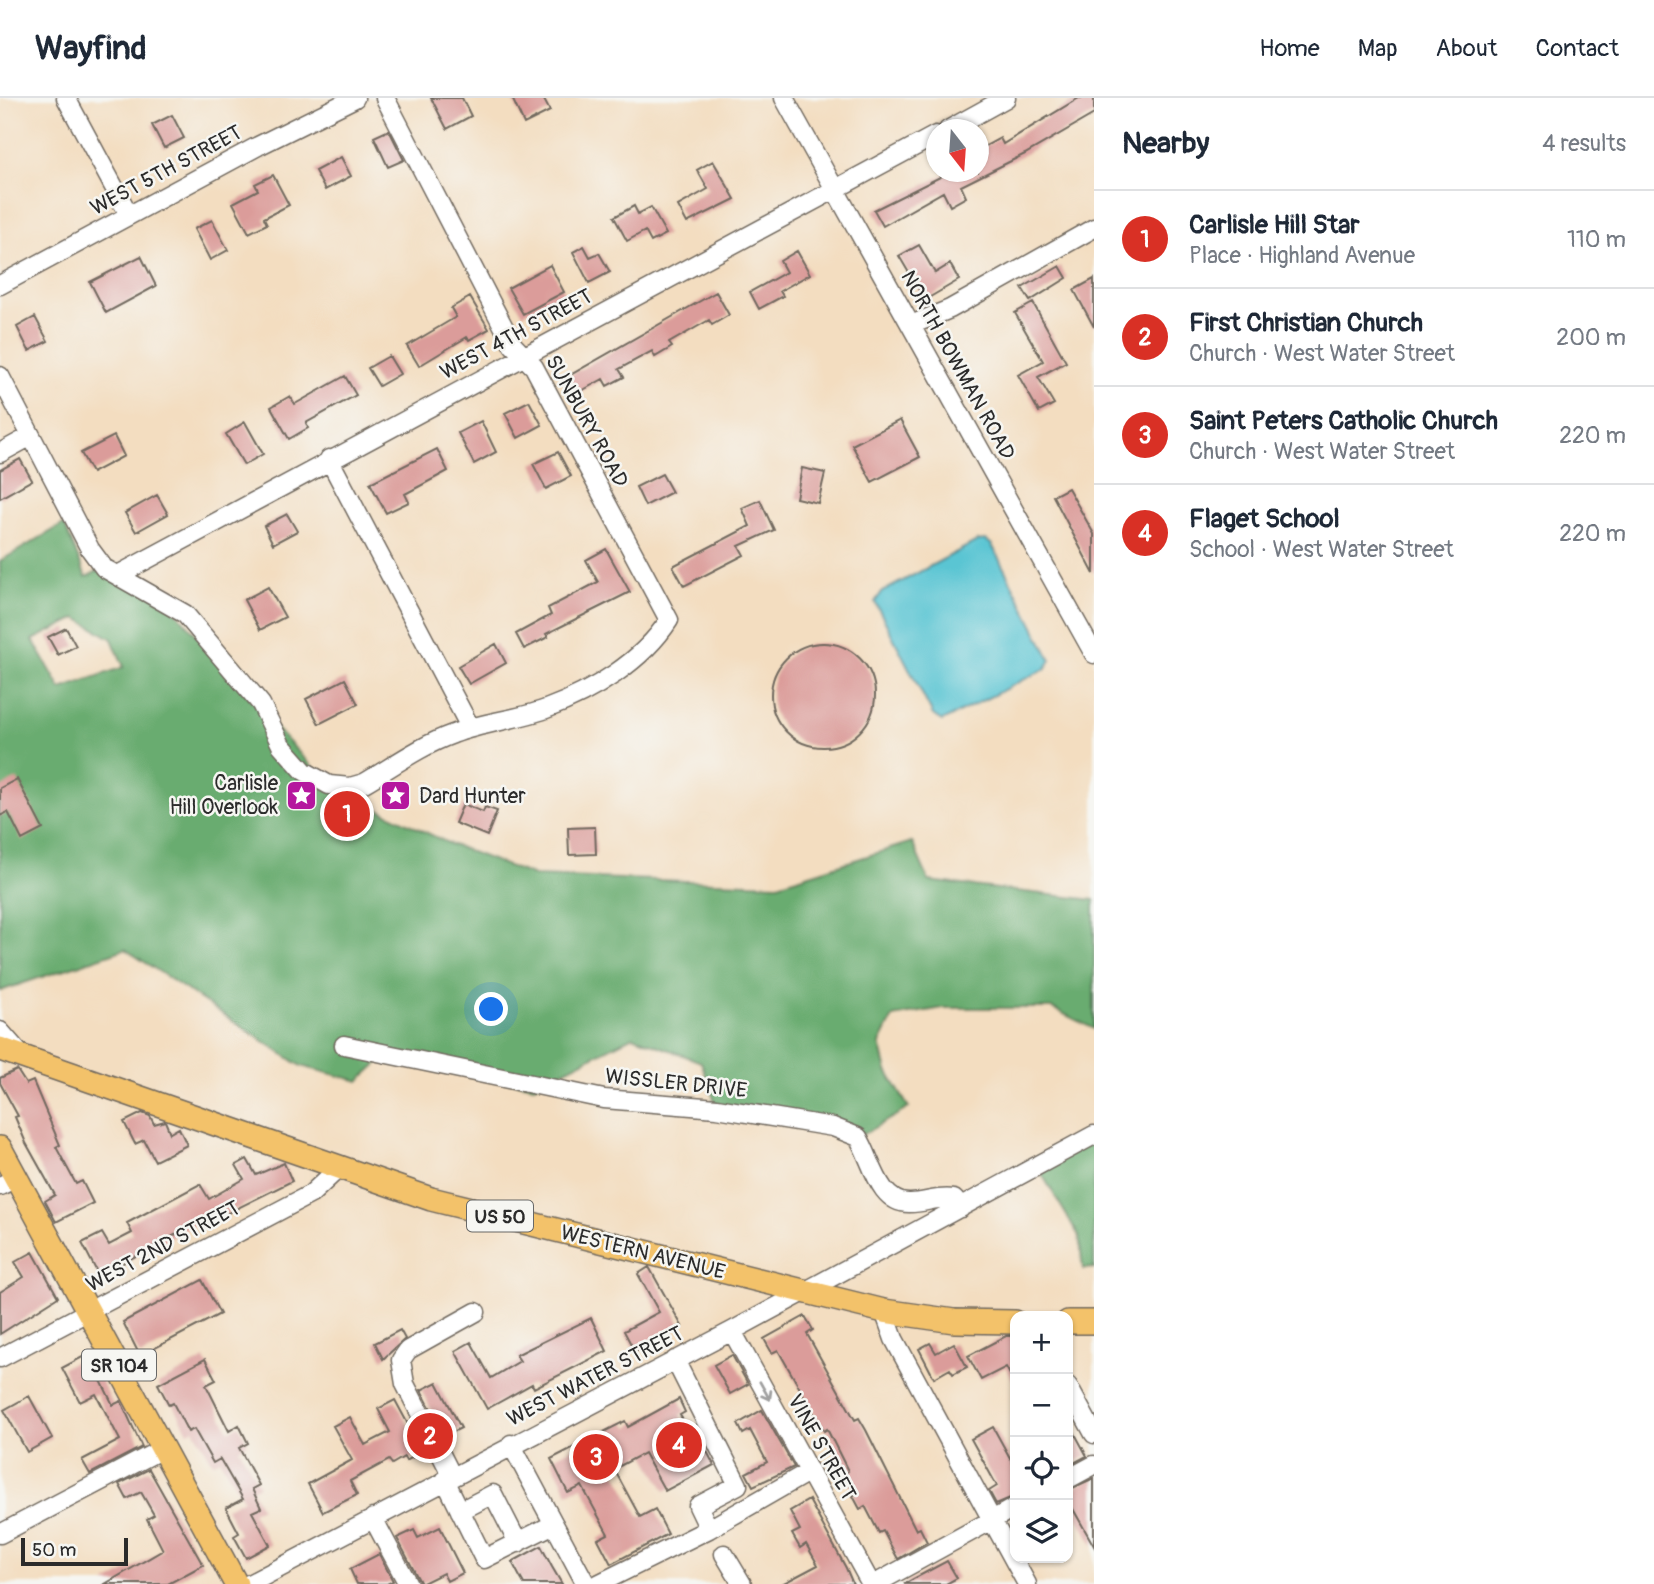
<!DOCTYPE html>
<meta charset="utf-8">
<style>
body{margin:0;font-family:Pangolin,sans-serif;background:#f6f6f7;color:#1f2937}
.controls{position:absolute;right:21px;bottom:21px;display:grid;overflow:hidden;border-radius:14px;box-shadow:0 2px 5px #0004}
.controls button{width:63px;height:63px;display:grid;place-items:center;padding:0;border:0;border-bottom:2px solid #e0e1e3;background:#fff;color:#1f2937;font:35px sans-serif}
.compass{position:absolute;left:926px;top:21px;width:63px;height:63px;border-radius:50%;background:#fff;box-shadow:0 2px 5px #0004;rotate:163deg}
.scale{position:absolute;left:21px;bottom:18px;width:107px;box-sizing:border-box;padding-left:7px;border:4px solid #2b2b2b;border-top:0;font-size:19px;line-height:24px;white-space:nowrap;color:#2b2b2b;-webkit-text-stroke:5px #f6f6f2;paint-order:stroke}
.you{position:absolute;left:492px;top:912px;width:24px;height:24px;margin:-18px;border:5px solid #fff;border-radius:50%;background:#1a73e8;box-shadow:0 0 0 10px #1a73e833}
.badge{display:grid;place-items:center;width:46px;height:46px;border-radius:50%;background:#d93025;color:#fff;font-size:23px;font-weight:700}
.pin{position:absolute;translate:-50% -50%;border:4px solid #fff;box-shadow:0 2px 7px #0006}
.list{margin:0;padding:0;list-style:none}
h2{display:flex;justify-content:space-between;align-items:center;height:91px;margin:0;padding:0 28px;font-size:30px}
h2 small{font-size:23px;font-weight:400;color:#747a83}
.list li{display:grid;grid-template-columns:46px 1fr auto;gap:21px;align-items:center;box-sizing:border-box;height:98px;padding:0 28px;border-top:2px solid #e0e1e3}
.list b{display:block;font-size:26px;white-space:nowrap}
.list p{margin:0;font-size:23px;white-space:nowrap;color:#747a83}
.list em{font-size:23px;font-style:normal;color:#747a83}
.icon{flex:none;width:38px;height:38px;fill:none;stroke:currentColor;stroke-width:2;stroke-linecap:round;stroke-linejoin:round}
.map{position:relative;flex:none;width:1094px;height:1486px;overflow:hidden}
header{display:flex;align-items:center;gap:42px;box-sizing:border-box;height:98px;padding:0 35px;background:#fff;border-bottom:2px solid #e0e1e3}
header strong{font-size:33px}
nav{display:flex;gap:38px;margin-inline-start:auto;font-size:24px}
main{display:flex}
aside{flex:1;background:#fff}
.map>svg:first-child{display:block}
.forest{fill:#69ac70;stroke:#4a6c4e;stroke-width:2;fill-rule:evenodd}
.water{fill:#5ac5d3;stroke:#42787f;stroke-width:2}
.building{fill:#db9c9a}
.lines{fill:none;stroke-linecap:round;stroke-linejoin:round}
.minor-casing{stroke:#71695f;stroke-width:21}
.major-casing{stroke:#71695f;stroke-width:26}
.minor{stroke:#fff;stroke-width:18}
.major{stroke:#f3c26a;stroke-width:23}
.oneway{stroke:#a0a0a0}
.labels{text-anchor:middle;stroke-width:5;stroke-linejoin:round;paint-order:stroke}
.shield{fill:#f6f6f2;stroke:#686867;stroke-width:2}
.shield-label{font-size:19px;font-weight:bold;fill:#2b2b2b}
.street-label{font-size:21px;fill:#2b2b2b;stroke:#f6f6f2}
.poi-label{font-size:21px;fill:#2b2b2b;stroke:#f6f6f2;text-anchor:end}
</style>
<header>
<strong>Wayfind</strong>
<nav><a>Home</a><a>Map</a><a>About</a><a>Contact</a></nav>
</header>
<main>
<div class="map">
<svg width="1094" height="1486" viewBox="0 0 1094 1486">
<rect width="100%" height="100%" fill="#f6f6f2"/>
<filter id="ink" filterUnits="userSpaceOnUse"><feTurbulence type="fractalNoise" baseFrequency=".0143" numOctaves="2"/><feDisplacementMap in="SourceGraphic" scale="14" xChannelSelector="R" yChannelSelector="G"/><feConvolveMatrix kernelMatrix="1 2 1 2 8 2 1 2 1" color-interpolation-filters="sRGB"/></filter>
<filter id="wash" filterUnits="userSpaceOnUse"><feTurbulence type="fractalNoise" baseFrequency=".00686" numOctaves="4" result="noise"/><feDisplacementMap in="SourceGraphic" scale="28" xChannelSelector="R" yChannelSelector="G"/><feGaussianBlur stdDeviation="1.57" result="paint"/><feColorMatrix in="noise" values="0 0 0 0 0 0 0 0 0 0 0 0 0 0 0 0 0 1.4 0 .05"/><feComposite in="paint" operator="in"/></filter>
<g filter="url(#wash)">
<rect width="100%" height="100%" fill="#f3ddc0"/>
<path class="forest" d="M64,426L86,479L104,470L169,505L274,628L329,687L450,746L534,778L778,786L912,744L929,783L1094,802V931L1052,910H943L893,919L880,945L887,973L909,1010L858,1039L717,1010L701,964L633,938L534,988L388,956L359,983L301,968L125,851L0,893V463ZM77,520L112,541L124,569L61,591L33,542Z
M1094,1037V1170L1083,1171L1079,1138L1037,1068Z"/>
<path class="water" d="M986,442L992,447L1051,562L1045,571L942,623L933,617L875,504L882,494L977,443Z"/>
<g id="blocks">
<path class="building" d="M431,0H462L471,18L447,31Z
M512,0H543L550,13L524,26Z
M1079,0H1094V16L1025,56L961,88L966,99L950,108L943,94L883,128L874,112L950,74H978V52L1000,40L1003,46Z
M172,17L184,40L164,50L152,27Z
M389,32L404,62L388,69L374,39Z
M341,59L351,78L325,92L315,73Z
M713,63L735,101L687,125L678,108L708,91L697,72Z
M273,77L289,107L264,120L267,126L249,135L233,105L258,92L255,86Z
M634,108L638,116L651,109L666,136L651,144L645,133L627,143L614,119Z
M212,122L228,152L210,162L194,131Z
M919,147L935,175L950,166L959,182L925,202L899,158Z
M584,148L590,159L599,155L610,174L589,185L573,154Z
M797,153L810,176L780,193L783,198L759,211L750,194L786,174L780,163Z
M141,158L156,188L106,215L90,184Z
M550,167L564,194L523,216L508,190Z
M1060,168L1067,180L1030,203L1022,190Z
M1094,181V229L1074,192Z
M716,194L729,217L712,227L709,222L669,245L672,249L655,259L652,253L619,271L624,279L607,288L603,281L576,296L567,279Z
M470,199L489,231L469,242L467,239L419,268L407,248L456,219L451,210Z
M1033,205L1066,264L1038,279L1054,306L1039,314L1018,277L1043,263L1015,215Z
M35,219L48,243L29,253L17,229Z
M389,258L400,276L379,288L368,270Z
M345,278L356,297L306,325L308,330L289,341L271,309L290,298L295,306Z
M529,303L542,327L518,340L505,315Z
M900,322L920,359L872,384L852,347Z
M481,323L496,354L474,366L458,335Z
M245,324L263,356L244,367L226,336Z
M114,338L124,358L92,375L81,355Z
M437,351L448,373L405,396L409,404L386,415L370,385Z
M558,354L571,378L546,391L533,366Z
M20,361L32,382L0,400V372Z
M802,370L825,375L818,405L796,400Z
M662,376L672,394L645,408L636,389Z
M1068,390L1094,436V476L1053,398Z
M157,397L168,416L136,434L125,415Z
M760,402L774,432L739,448L744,457L684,488L673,468L750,428L742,410Z
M287,416L297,433L273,446L264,428Z
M606,451L630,494L546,536L548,539L524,551L516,536L551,517L548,510L598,484L586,462Z
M268,489L285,519L260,532L244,502Z
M66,530L76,548L58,557L48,539Z
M771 597a52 52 0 1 1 104 0a52 52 0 1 1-104 0Z
M496,546L506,565L469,586L458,568Z
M345,581L358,606L319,626L306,601Z
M17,681L43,731L22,742L8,714L0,718V690Z
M463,706L483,714L485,709L497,713L487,738L455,725Z
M595,729L596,756L569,757L568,730Z
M17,972L26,986L33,983L60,1047L56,1049L76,1086L82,1083L93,1105L56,1124L45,1103L55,1097L26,1045L15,1019L18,1018L0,985V980Z
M142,1015L150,1018L154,1026L165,1023L170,1035L179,1030L187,1047L155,1063L144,1042L135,1046L124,1024Z
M247,1061L256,1077L284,1065L292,1083L224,1117L221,1112L99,1178L82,1145L102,1135L109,1147L132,1135L127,1125L200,1086L209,1101L244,1081L236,1067Z
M33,1154L58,1199L0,1236V1194L24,1179L15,1164Z
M649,1169L682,1228L635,1254L624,1233L659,1214L638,1176Z
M202,1182L220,1216L140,1258L123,1224Z
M805,1218L813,1232L807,1236L855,1322L859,1320L866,1332L916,1432L920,1430L927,1444L898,1461L883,1433L879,1435L865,1408L860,1411L853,1398L855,1396L844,1376L848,1373L827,1331L824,1333L778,1252L772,1255L764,1241Z
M591,1220L607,1253L534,1290L532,1286L487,1311L455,1253L471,1244L491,1280L520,1263L516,1257Z
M400,1232L405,1241L383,1261L375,1245Z
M1006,1238H1013L1015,1243V1286L1006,1269L981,1282L968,1258Z
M930,1245L936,1255L954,1245L967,1269L953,1276L950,1271L934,1280L919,1251Z
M88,1256L113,1307L121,1303L142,1349L90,1376L82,1362L120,1342L96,1296L80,1304L62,1270Z
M732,1257L748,1286L730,1296L714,1267Z
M205,1261L216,1282L206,1287L229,1333L239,1327L248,1345L239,1350L259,1387L252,1391L261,1410L252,1414L270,1447L246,1460L234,1438L239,1435L226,1410L243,1401L220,1361L213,1365L194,1331L188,1334L173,1305L169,1307L158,1286Z
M437,1284L461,1330L445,1338L421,1292Z
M29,1298L52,1340L27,1354L4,1312Z
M679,1301L685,1314L680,1317L696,1345L701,1342L714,1367L665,1393L644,1355L614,1371L640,1419L655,1411L668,1436L611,1466L598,1441L608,1436L582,1388L568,1395L551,1361L625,1323L628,1329Z
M395,1302L423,1354L406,1363L404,1359L392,1366L389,1362L350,1383L357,1397L323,1414L308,1386L352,1362L333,1328L350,1319L365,1347L390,1334L378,1311Z
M762,1312L794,1369L753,1388L746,1375L767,1364L750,1332L743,1336L738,1326Z
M1068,1323L1087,1358L1068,1368Z
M993,1329L1015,1369V1398L996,1406L989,1393L997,1388L971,1341Z
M149,1371L203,1467L168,1486H105L163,1452L147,1421L154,1417L141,1394L127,1401L119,1386Z
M1094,1380V1448L1073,1411L1068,1414V1392Z
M809,1402L846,1470L853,1486H782L818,1467L806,1446L800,1450L792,1436L800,1432L790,1413Z
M440,1429L463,1475L447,1483L443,1475L421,1486L397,1440L414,1432L418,1440Z
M541,1448L552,1469L562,1486H524L520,1479L512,1464Z
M379,1456L393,1483L387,1486H357L350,1471Z
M947,1463L957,1480L946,1486H904Z"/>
</g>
</g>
<g filter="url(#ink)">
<use href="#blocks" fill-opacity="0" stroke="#71695f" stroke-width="2"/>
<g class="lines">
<defs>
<path id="minor" d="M66,0L129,117
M784,0L1094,556
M948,32L1006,0
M0,187L258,48L355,0
M911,227L950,211L1094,130
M0,278L90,451L104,470L185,516L261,606L281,647L304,673L329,687L350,689L364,685C393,668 422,647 453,636C483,624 516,622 546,611C592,594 642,564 669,522L534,269L513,247L385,0
M0,355L31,338
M329,361L470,629
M118,477L936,37
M0,933L21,957
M344,947L604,1001L717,1010L833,1029L858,1039C872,1061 878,1106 910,1105C926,1105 938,1098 954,1101L961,1110
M0,1088L16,1080
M732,1233L871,1486
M0,1260L311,1096L341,1068
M1068,1288L1094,1336
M511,1346L586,1486
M452,1378L405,1286L401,1262L408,1252L476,1214
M1068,1381L1094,1367
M445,1382L484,1461L554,1426
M1015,1409L992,1422L1027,1486
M460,1413L493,1396L518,1445
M373,1420L408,1486
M709,1431L810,1373
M0,1436L164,1350
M724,1456L742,1486
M249,1486L732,1233L1094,1037
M598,1486L709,1431L698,1408L738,1387L675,1262
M875,1486L992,1422L894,1241L884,1213"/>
<path id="major" d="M0,951L431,1101L884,1213L954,1223L1015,1224
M0,1050L236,1486
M1068,1224H1094"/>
</defs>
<use href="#minor" class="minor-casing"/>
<use href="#major" class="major-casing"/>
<use href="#minor" class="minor"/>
<use href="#major" class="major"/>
</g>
<defs><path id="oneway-shaft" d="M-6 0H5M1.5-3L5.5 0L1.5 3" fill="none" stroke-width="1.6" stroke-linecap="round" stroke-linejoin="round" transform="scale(1.75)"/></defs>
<use class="oneway" href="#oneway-shaft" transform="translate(765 1293) rotate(61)"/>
</g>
<defs>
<symbol id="sight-square" viewBox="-11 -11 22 22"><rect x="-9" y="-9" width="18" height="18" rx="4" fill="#b5179e" stroke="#f6f6f2"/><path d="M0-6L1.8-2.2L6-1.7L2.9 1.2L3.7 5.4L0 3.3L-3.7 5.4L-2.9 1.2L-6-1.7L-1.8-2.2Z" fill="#fff"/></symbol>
</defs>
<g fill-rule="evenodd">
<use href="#sight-square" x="284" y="680" width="35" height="35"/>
<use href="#sight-square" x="378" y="680" width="35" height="35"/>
</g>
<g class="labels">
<g class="shield">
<rect x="467" y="1102.5" width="66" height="31" rx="5"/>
<rect x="82" y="1251.5" width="74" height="31" rx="5"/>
</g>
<g class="shield-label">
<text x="500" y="1125">US 50</text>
<text x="119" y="1274">SR 104</text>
</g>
<g class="street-label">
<text transform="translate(166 72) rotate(-28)" y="7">WEST 5TH STREET</text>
<text transform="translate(516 236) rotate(-28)" y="7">WEST 4TH STREET</text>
<text transform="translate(958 267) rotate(61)" y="7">NORTH BOWMAN ROAD</text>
<text transform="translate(587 323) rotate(61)" y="7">SUNBURY ROAD</text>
<text transform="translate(676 985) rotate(6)" y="7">WISSLER DRIVE</text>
<text transform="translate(163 1148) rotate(-28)" y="7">WEST 2ND STREET</text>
<text transform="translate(643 1154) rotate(14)" y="7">WESTERN AVENUE</text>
<text transform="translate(595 1278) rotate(-27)" y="7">WEST WATER STREET</text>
<text transform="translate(822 1349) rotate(61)" y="7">VINE STREET</text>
</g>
<g class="poi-label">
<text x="278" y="692">Carlisle<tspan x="278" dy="24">Hill Overlook</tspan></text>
<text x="419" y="705" text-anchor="start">Dard Hunter</text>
</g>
</g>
</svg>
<div class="controls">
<button>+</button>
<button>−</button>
<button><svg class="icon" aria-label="locate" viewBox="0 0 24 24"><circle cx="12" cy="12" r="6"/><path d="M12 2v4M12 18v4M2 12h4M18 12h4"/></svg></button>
<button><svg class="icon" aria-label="layers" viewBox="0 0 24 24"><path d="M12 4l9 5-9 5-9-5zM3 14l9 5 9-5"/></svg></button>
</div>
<svg class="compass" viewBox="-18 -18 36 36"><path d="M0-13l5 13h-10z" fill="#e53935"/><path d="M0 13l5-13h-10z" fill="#747a83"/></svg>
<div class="scale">50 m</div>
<div class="you"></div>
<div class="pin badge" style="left:347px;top:716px">1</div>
<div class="pin badge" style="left:430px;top:1338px">2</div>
<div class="pin badge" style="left:596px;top:1359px">3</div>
<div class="pin badge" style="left:679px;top:1347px">4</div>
</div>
<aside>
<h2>Nearby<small>4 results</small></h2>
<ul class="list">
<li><span class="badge">1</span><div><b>Carlisle Hill Star</b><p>Place · Highland Avenue</p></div><em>110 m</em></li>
<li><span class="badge">2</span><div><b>First Christian Church</b><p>Church · West Water Street</p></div><em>200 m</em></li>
<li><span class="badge">3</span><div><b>Saint Peters Catholic Church</b><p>Church · West Water Street</p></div><em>220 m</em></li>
<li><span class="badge">4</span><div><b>Flaget School</b><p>School · West Water Street</p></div><em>220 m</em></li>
</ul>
</aside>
</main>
